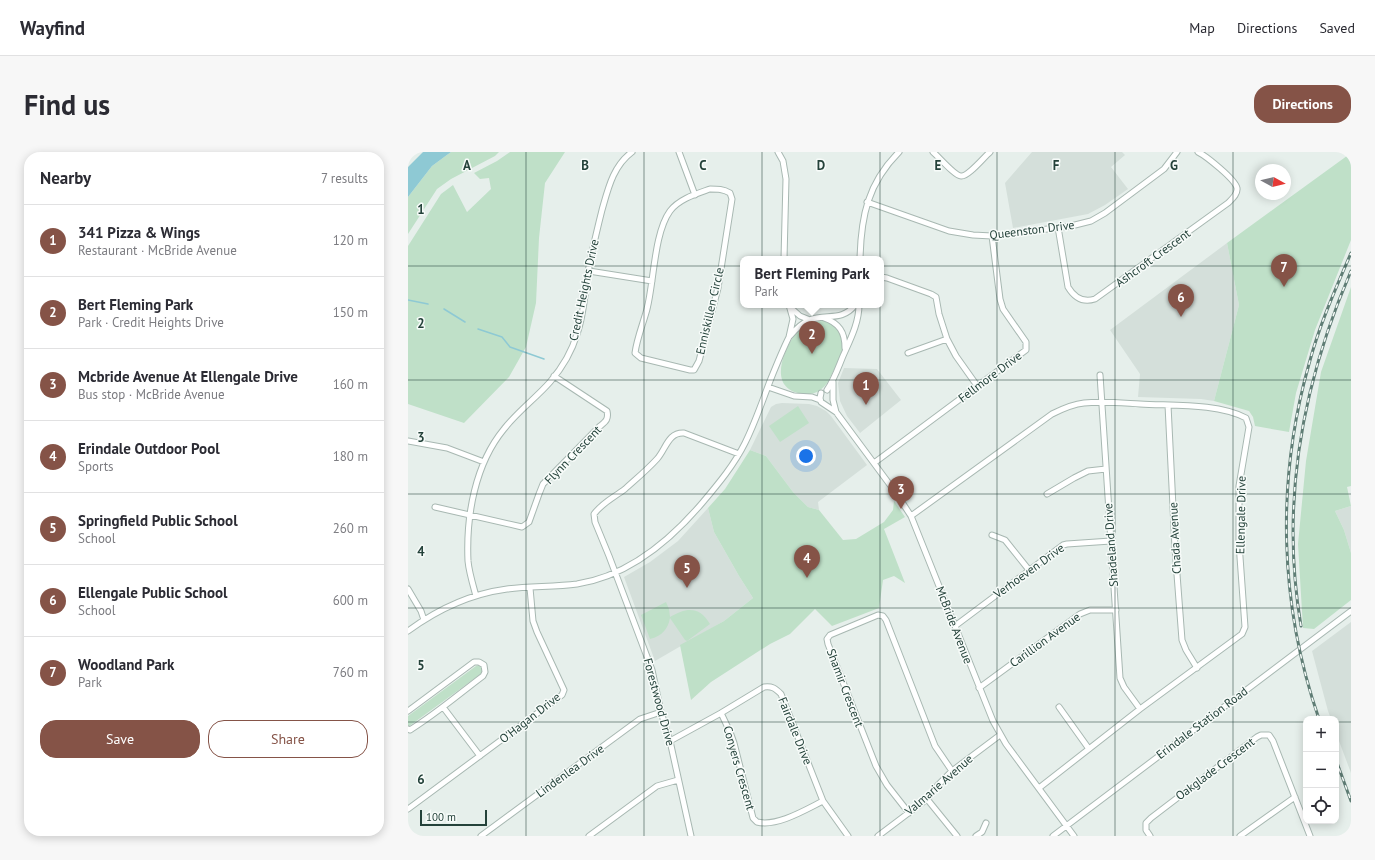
<!DOCTYPE html>
<meta charset="utf-8">
<style>
body{margin:0;font-family:"PT Sans",sans-serif;background:#f7f7f7;color:#2b2b33}
.controls{position:absolute;right:12px;bottom:12px;display:grid;overflow:hidden;border-radius:8px;box-shadow:0 2px 10px #0003}
.controls button{width:36px;height:36px;display:grid;place-items:center;padding:0;border:0;border-bottom:1px solid #e1e1e2;background:#fff;color:#2b2b33;font:20px sans-serif}
.compass{position:absolute;left:847px;top:12px;width:36px;height:36px;border-radius:50%;background:#fff;box-shadow:0 2px 10px #0003;rotate:98deg}
.scale{position:absolute;left:12px;bottom:10px;width:67px;box-sizing:border-box;padding-left:4px;border:2px solid #24423a;border-top:0;font-size:11px;line-height:14px;white-space:nowrap;color:#24423a;-webkit-text-stroke:3px #f7fbf9;paint-order:stroke}
.you{position:absolute;left:398px;top:304px;width:14px;height:14px;margin:-10px;border:3px solid #fff;border-radius:50%;background:#1a73e8;box-shadow:0 0 0 6px #1a73e833}
.badge{display:grid;place-items:center;width:26px;height:26px;border-radius:50%;background:#855347;color:#fff;font-size:13px;font-weight:700}
.pin{position:absolute;translate:-50% -33px;filter:drop-shadow(0 1px 2px #0008)}
.pin::after{content:'';position:absolute;top:21px;width:14px;height:12px;background:inherit;clip-path:polygon(0 0,100% 0,50% 100%)}
.popup{position:absolute;left:332px;top:104px;width:144px;height:52px;box-sizing:border-box;display:grid;place-content:center;border-radius:8px;background:#fff;filter:drop-shadow(0 1px 3px #0005);font-size:13px;white-space:nowrap;color:#7c7c81}
.popup b{font-size:15px;color:#2b2b33}
.popup::after{content:'';position:absolute;left:50%;top:100%;margin-left:-8px;border:8px solid transparent;border-top-color:#fff}
.list{margin:0;padding:0;list-style:none}
h2{display:flex;justify-content:space-between;align-items:center;height:52px;margin:0;padding:0 16px;font-size:17px}
h2 small{font-size:13px;font-weight:400;color:#7c7c81}
.list li{display:grid;grid-template-columns:26px 1fr auto;gap:12px;align-items:center;box-sizing:border-box;height:72px;padding:0 16px;border-top:1px solid #e1e1e2}
.list b{display:block;font-size:15px;white-space:nowrap}
.list p{margin:0;font-size:13px;white-space:nowrap;color:#7c7c81}
.list em{font-size:13px;font-style:normal;color:#7c7c81}
.actions{display:flex;gap:8px;padding:12px 16px}
.actions a{flex:1;padding:9px 0;border:1px solid #855347;border-radius:16px;text-align:center;font-size:14px;color:#855347}
.actions .main{background:#855347;color:#fff}
.icon{flex:none;width:22px;height:22px;fill:none;stroke:currentColor;stroke-width:2;stroke-linecap:round;stroke-linejoin:round}
.map{position:relative;flex:none;width:943px;height:684px;overflow:hidden;border-radius:16px}
header{display:flex;align-items:center;gap:24px;box-sizing:border-box;height:56px;padding:0 20px;background:#fff;border-bottom:1px solid #e1e1e2}
header strong{font-size:19px}
nav{display:flex;gap:22px;margin-inline-start:auto;font-size:14px}
.intro{display:flex;align-items:center;justify-content:space-between;box-sizing:border-box;height:96px;padding:0 24px}
h1{margin:0;font-size:28px}
.button{padding:10px 18px;border-radius:16px;background:#855347;color:#fff;font-size:14px;font-weight:700}
main{display:flex;gap:24px;padding:0 24px}
aside{flex:1;background:#fff;border-radius:16px;box-shadow:0 2px 10px #0003}
.map>svg:first-child{display:block}
.built{fill:#d4dfda}
.green{fill:#bfe0c8}
.water{fill:#8ec9d4}
.lines{fill:none;stroke-linecap:round;stroke-linejoin:round}
.stream{stroke:#8ec9d4;stroke-width:1.5}
.minor-casing{stroke:#a8b8b2;stroke-width:7}
.minor{stroke:#fff;stroke-width:5}
.rail-casing{stroke:#5f7d75;stroke-width:3}
.rail{stroke:#f7fbf9;stroke-width:1.5;stroke-dasharray:4.5;stroke-linecap:butt}
.grid{fill:none;stroke:#24423a;stroke-width:1;stroke-opacity:0.55}
.labels{text-anchor:middle;stroke-width:3;stroke-linejoin:round;paint-order:stroke}
.street-label{font-size:12px;fill:#24423a;stroke:#f7fbf9}
.grid-label{font-size:13px;text-anchor:middle;font-weight:bold;fill:#24423a;stroke:#f7fbf9;stroke-width:3;stroke-linejoin:round;paint-order:stroke}
</style>
<header>
<strong>Wayfind</strong>
<nav><a>Map</a><a>Directions</a><a>Saved</a></nav>
</header>
<div class="intro"><h1>Find us</h1><a class="button">Directions</a></div>
<main>
<aside>
<h2>Nearby<small>7 results</small></h2>
<ul class="list">
<li><span class="badge">1</span><div><b>341 Pizza &amp; Wings</b><p>Restaurant · McBride Avenue</p></div><em>120 m</em></li>
<li><span class="badge">2</span><div><b>Bert Fleming Park</b><p>Park · Credit Heights Drive</p></div><em>150 m</em></li>
<li><span class="badge">3</span><div><b>Mcbride Avenue At Ellengale Drive</b><p>Bus stop · McBride Avenue</p></div><em>160 m</em></li>
<li><span class="badge">4</span><div><b>Erindale Outdoor Pool</b><p>Sports</p></div><em>180 m</em></li>
<li><span class="badge">5</span><div><b>Springfield Public School</b><p>School</p></div><em>260 m</em></li>
<li><span class="badge">6</span><div><b>Ellengale Public School</b><p>School</p></div><em>600 m</em></li>
<li><span class="badge">7</span><div><b>Woodland Park</b><p>Park</p></div><em>760 m</em></li>
</ul>
<div class="actions"><a class="main">Save</a><a>Share</a></div>
</aside>
<div class="map">
<svg width="943" height="684" viewBox="0 0 943 684">
<rect width="100%" height="100%" fill="#e6efeb"/>
<path class="built" d="M624,0H714L717,3L703,15L720,37L697,53L680,62L605,76L597,31Z
M819,91L831,153L806,249L793,247L730,245L732,222L702,178Z
M436,216L469,217L493,248L452,281L439,264L432,249L430,231Z
M374,251L401,252L409,254L418,259L423,264L459,313L410,350L411,358L400,355L385,340L358,304L342,298L363,255L368,252Z
M943,354V401L936,378L927,359Z
M300,356L306,380L331,424L345,446L316,469L247,509L216,425L242,410L270,389Z
M943,470V621L928,581V567H923L920,559L904,499Z"/>
<path class="green" d="M43,0H91L87,4L43,27L29,37L0,82V45L24,14Z
M102,0H157L137,31L131,86L128,151L118,195L101,225L56,271L0,252V94L33,42L45,33L59,60L83,37L81,26L72,27L66,21L89,9Z
M943,1V88L907,178L888,241L881,280L847,274L845,265L841,259L806,249L831,153L819,91Z
M943,135V334L939,335L943,354L927,359L936,378L943,401V448L906,477L895,476L890,392L898,309L913,220Z
M415,169C427,171 437,181 435,194C434,202 424,222 420,230C414,238 407,243 397,242C371,240 369,221 377,201C384,184 394,170 415,169Z
M390,254L401,271L372,290L361,274Z
M342,298L358,304L385,340L400,355L411,358L435,388L448,387L476,370L485,358L486,349L497,365L476,377L497,431L486,424L475,428L471,456L424,474L407,457L382,482L362,492L303,530L283,548L272,493L316,469L345,446L331,424L306,380L300,356L317,337Z
M258,450L261,457L262,465C278,455 292,454 302,472L279,489L277,488L262,466C260,477 254,484 242,487L233,463Z
M71,513L74,516V521L0,575V564L68,514Z"/>
<path class="water" d="M15,0H43L24,14L0,45V15Z"/>
<g class="lines">
<path class="stream" d="M0,148L20,152
M36,157L57,170
M70,177L94,185L102,195L136,207"/>
<defs>
<path id="minor" d="M271,0L287,43
M370,0L375,9L378,27L376,107
M525,0C531,5 547,24 553,24C560,25 576,5 582,0
M302,37C310,37 315,37 322,41L324,47L310,136L291,209L286,218H282L233,206L227,201C229,186 235,172 239,157C246,130 246,81 262,59C271,47 288,42 302,37Z
M459,50L541,79L565,83L584,84L663,74L683,69L697,61L756,17L769,0
M650,75L660,135C666,145 675,151 687,147L820,51C824,47 830,42 829,36C827,27 798,4 790,0
M452,107C453,64 460,31 491,0
M181,119L244,129
M473,125L479,126L523,142L528,145L531,162L539,187L548,204L570,235
M383,156L392,164L402,168
M416,166C431,171 437,180 437,196
M382,184C387,178 394,171 401,168C418,161 434,170 447,153
M500,201L539,187
M692,223L712,526L716,535L732,557
M425,230V248L428,260
M360,235L386,244L404,245L412,248
M419,238C426,228 430,216 435,204C442,188 451,171 451,153
M413,241L412,246L413,250L428,260L488,341L503,364L585,569L598,592L666,684
M760,253L767,396L774,488L778,498L789,516
M0,289L39,296L76,310
M466,311L618,198V190L595,157L592,147L584,84
M639,342L666,326L680,319L698,317
M27,355L114,375L121,370L131,342L135,332L191,275C197,270 201,268 199,259L146,224
M503,364L644,262C654,257 665,252 676,251C694,249 714,251 732,252C764,254 809,251 838,266L841,275L831,334V391L837,475L834,482L732,557L631,636
M584,383L597,388L621,418
M0,437L13,459L16,468
M68,444C65,433 61,420 60,409C58,364 67,312 96,277C109,260 128,246 142,230C154,216 164,199 169,182C176,163 177,140 180,120C184,99 189,78 194,58C200,37 205,14 224,0
M547,474L655,393L659,392L703,389
M0,479C30,457 62,442 99,437C122,434 146,435 169,432C221,424 262,389 295,350C311,331 326,313 337,291C347,271 354,250 362,229C368,214 374,199 381,185L385,167L381,153
M571,536L672,462L682,458H708
M35,555L72,604
M651,555L681,597
M0,559L66,510H71L76,513L77,520L75,524C51,542 28,562 2,578L0,577
M313,561L322,580L326,591L345,666L349,670C369,675 397,658 415,649
M262,589L313,561L356,535C364,534 367,536 373,542L415,649L440,684
M519,647L549,684
M0,657L154,543L156,538L129,480L125,469L122,436
M501,661L479,633L468,614L420,492L419,487L422,483L470,463L475,464L478,468L527,594L544,619
M73,684L232,567L253,560
M181,684L249,634L270,628
M283,684L262,589L253,560L244,518L201,404L187,370L186,362C195,350 205,346 217,337C228,327 239,318 249,307C258,297 260,280 276,281L331,302
M470,684L519,647L530,633L544,619L592,583
M568,684L574,680L578,671
M645,684L943,459
M742,684L738,678V671L743,666L849,585L853,583H861L865,589L902,684
M832,684L887,645"/>
</defs>
<use href="#minor" class="minor-casing"/>
<use href="#minor" class="minor"/>
<defs>
<path id="rail" d="M893,474C872,351 894,232 943,119
M911,567C871,452 868,329 901,212C911,174 927,138 943,101
M928,608L943,649"/>
</defs>
<use href="#rail" class="rail-casing"/>
<use href="#rail" class="rail"/>
</g>
<path class="grid" d="M118,0V684M236,0V684M354,0V684M472,0V684M589,0V684M707,0V684M825,0V684M0,114H943M0,228H943M0,342H943M0,456H943M0,570H898M928,570H943"/>
<g class="labels">
<g class="street-label">
<text transform="translate(624 78) rotate(-7)" y="4">Queenston Drive</text>
<text transform="translate(745 106) rotate(-36)" y="4">Ashcroft Crescent</text>
<text transform="translate(176 138) rotate(-78)" y="4">Credit Heights Drive</text>
<text transform="translate(302 159) rotate(-77)" y="4">Enniskillen Circle</text>
<text transform="translate(582 225) rotate(-37)" y="4">Fellmore Drive</text>
<text transform="translate(165 303) rotate(-46)" y="4">Flynn Crescent</text>
<text transform="translate(833 363) rotate(-89)" y="4">Ellengale Drive</text>
<text transform="translate(767 386) rotate(-93)" y="4">Chada Avenue</text>
<text transform="translate(703 393) rotate(-94)" y="4">Shadeland Drive</text>
<text transform="translate(621 419) rotate(-36)" y="4">Verhoeven Drive</text>
<text transform="translate(546 473) rotate(69)" y="4">McBride Avenue</text>
<text transform="translate(637 488) rotate(-36)" y="4">Carillion Avenue</text>
<text transform="translate(437 536) rotate(69)" y="4">Shamir Crescent</text>
<text transform="translate(251 550) rotate(75)" y="4">Forestwood Drive</text>
<text transform="translate(122 566) rotate(-38)" y="4">O'Hagan Drive</text>
<text transform="translate(794 571) rotate(-37)" y="4">Erindale Station Road</text>
<text transform="translate(387 579) rotate(68)" y="4">Fairdale Drive</text>
<text transform="translate(331 616) rotate(74)" y="4">Conyers Crescent</text>
<text transform="translate(807 617) rotate(-37)" y="4">Oakglade Crescent</text>
<text transform="translate(162 619) rotate(-36)" y="4">Lindenlea Drive</text>
<text transform="translate(531 633) rotate(-41)" y="4">Valmarie Avenue</text>
</g>
</g>
<g class="grid-label">
<text x="59" y="18">A</text>
<text x="177" y="18">B</text>
<text x="295" y="18">C</text>
<text x="413" y="18">D</text>
<text x="530" y="18">E</text>
<text x="648" y="18">F</text>
<text x="766" y="18">G</text>
<text x="13" y="62">1</text>
<text x="13" y="176">2</text>
<text x="13" y="290">3</text>
<text x="13" y="404">4</text>
<text x="13" y="518">5</text>
<text x="13" y="632">6</text>
</g>
</svg>
<div class="controls">
<button>+</button>
<button>−</button>
<button><svg class="icon" aria-label="locate" viewBox="0 0 24 24"><circle cx="12" cy="12" r="6"/><path d="M12 2v4M12 18v4M2 12h4M18 12h4"/></svg></button>
</div>
<svg class="compass" viewBox="-18 -18 36 36"><path d="M0-13l5 13h-10z" fill="#e53935"/><path d="M0 13l5-13h-10z" fill="#7c7c81"/></svg>
<div class="scale">100 m</div>
<div class="you"></div>
<div class="pin badge" style="left:458px;top:253px">1</div>
<div class="pin badge" style="left:404px;top:202px">2</div>
<div class="popup"><b>Bert Fleming Park</b>Park</div>
<div class="pin badge" style="left:493px;top:357px">3</div>
<div class="pin badge" style="left:399px;top:426px">4</div>
<div class="pin badge" style="left:279px;top:436px">5</div>
<div class="pin badge" style="left:773px;top:165px">6</div>
<div class="pin badge" style="left:876px;top:135px">7</div>
</div>
</main>
